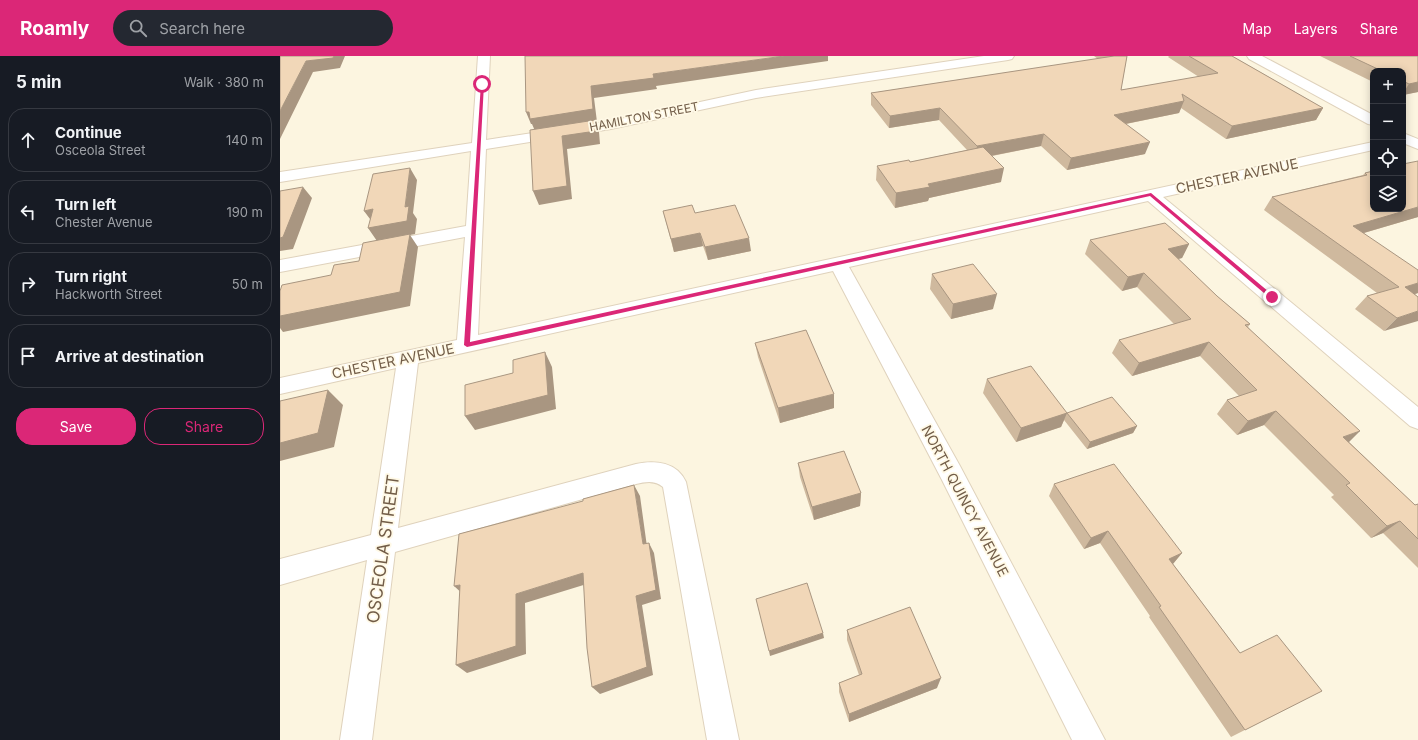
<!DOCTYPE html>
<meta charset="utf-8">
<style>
body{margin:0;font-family:Inter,sans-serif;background:#242831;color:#f1f3f6}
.controls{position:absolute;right:12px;top:12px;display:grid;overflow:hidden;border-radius:8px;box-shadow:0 2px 10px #0003}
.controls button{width:36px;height:36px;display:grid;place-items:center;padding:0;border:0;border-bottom:1px solid #363941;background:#171b24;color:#f1f3f6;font:20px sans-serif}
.stop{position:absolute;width:12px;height:12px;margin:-9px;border:3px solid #db2777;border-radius:50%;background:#fff}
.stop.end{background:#db2777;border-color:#fff;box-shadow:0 1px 4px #0008}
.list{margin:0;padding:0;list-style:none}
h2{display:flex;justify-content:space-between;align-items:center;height:52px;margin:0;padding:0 16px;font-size:17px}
h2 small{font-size:13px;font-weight:400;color:#9ea1a6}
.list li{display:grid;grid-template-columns:26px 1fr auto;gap:12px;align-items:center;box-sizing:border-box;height:64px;margin:0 8px 8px;padding:0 8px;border:1px solid #363941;border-radius:16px}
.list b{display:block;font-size:15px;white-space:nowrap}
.list p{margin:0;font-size:13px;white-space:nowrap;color:#9ea1a6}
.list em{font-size:13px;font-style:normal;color:#9ea1a6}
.actions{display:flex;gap:8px;padding:12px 16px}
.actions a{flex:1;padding:9px 0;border:1px solid #db2777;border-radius:16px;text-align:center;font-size:14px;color:#db2777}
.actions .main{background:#db2777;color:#fff}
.icon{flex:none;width:22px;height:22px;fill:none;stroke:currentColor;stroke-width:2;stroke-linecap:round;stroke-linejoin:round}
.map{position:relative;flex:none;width:1138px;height:684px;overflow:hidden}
header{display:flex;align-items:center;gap:24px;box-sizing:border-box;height:56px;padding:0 20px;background:#db2777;color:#fff}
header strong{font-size:19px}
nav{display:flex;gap:22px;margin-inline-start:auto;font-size:14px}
.search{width:280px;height:36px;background:#242831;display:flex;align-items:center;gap:10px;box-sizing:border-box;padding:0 14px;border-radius:22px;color:#9ea1a6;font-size:15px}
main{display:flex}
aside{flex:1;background:#171b24}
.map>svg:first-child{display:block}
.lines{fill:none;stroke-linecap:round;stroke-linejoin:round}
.minor-casing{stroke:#dfd2bc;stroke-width:2}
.minor{fill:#fff;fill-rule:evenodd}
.wall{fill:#cfb99e}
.shaded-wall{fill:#a99681}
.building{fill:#f1d7b8;stroke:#a99681}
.route{fill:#db2777}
.labels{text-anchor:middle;stroke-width:3.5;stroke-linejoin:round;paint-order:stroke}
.far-street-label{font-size:12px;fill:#725d48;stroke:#fff9e6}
.street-label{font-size:14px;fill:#725d48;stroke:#fff9e6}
.near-street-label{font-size:17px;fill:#725d48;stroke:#fff9e6}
</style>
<header>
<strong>Roamly</strong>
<div class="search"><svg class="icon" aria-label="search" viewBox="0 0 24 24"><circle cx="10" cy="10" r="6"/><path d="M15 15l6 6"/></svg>Search here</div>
<nav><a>Map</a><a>Layers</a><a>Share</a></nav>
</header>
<main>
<aside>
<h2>5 min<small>Walk · 380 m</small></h2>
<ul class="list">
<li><svg class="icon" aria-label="ahead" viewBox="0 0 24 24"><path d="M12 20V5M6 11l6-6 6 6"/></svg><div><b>Continue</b><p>Osceola Street</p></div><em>140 m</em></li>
<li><svg class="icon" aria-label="left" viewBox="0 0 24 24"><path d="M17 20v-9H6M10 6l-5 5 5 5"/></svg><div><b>Turn left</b><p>Chester Avenue</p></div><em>190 m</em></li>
<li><svg class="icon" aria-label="right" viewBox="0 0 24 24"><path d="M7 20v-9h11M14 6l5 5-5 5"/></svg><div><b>Turn right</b><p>Hackworth Street</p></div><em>50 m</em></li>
<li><svg class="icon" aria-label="arrive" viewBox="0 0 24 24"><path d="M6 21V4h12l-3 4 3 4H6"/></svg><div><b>Arrive at destination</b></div></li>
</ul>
<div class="actions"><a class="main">Save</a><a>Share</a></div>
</aside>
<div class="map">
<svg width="1138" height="684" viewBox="0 0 1138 684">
<rect width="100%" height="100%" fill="#fcf5e0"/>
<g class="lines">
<defs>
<path id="minor" d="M198,0H210L206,84L331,65L476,34L704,0H734L732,3L728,4L476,42L331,73L206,93L198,279L1093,86V94L883,141L1138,351V373L1130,370L868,145L569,211L680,410L825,684H792L662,424L553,215L138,307L118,472L356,408C375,404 397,406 406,426L459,684H427L383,431C374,424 366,426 356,428L115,496L92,684H60L87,504L0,529V503L91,479L116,312L0,338V322L177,284L185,181L0,216V204L186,170L191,95L0,126V116L192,87Z
M967,0H982L1093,59V69L1088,68L969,3Z
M1123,77L1138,83V93L1123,87Z"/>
</defs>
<use href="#minor" class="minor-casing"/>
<use href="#minor" class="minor"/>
</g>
<path class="wall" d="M814,0H847L841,34L919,21L888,1L889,0H952L1043,52L1036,64L946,83L901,52L899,57L846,68L865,98L787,114L761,90L712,100L721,126L649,142L648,145L615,152L596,124L597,110L630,106L687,94L659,64L609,72L591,49V37L818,3Z
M1040,0H1138V36L1123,39V15H1093V26Z
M1085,117L1138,161L1084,177L1138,237L1135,238L1138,241L1104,275L1075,253L1087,240L1097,237L984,154L992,141L1083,119Z
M383,155L415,157L471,195L428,204L423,190L394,196Z
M810,184L909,188L902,202L898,203L937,240L970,268L968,271L1069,386L1135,449L1138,448V512L1103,477L1091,482L1051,441L1054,439L984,369L957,379L937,358L947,344L959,340L920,300L852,320L832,297L839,284L894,268L857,231L842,235L805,198Z
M652,218L713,253L671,263L650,233Z
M475,287L554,352L500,367L478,301Z
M707,323L787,357L857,370L853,377L807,393L784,364L781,371L736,386L703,337Z
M518,407L581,437L580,450L534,464L520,421Z
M774,428L902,497L893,508L960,597L1042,635L951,681L869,561L870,560L820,487L804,493L769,440Z
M567,574L657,632L569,666L559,636V627L579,619L567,584Z"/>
<path class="shaded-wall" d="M54,0H65L60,12L33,16L0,83V55L26,5Z
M504,0H548V5L376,30L377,33L314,42L317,66H315L319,76L320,88L287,93L292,143L259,149L253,135L255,75L252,68H251L246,56L311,30L373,18Z
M1138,26V36L1123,39V37L1129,28Z
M904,45L899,57L830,71L834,59Z
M660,52L659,64L609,72L610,60Z
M1043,52L1036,64L946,83L952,70Z
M764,78L761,90L695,103L697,90Z
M870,86L865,98L787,114L791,102Z
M130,112L137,124L133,157L137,163L135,178L130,179L138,191L130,250L3,276L0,272V260L130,179L97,185L88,172L125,151Z
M724,112L721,126L649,142L648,145L615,152L616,137L648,128Z
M23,131L32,142L13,193L0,195V182Z
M1138,151V161L1063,183L1073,170Z
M93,153V167L84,155Z
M420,177L423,190L394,196L391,183Z
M469,182L471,195L428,204L425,191Z
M909,188L902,202L881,207L888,193Z
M864,217L857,231L842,235L848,221Z
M1138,227V237L1113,245L1125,231Z
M717,238L713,253L671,263L673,248Z
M1138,255V265L1104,275L1117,262Z
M929,286L920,300L852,320L859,307Z
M265,296L272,311L276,353L195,374L185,360Z
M48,334L63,349L54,391L0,405V387Z
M554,338V352L500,367L498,352Z
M996,355L984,369L957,379L968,365Z
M787,357L781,371L736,386L741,372Z
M857,370L853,377L807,393L810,386Z
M1080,375L1067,388L1063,381Z
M354,429L360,440L368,498L363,488Z
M581,437L580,450L534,464L532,451Z
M1120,465L1103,477L1091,482L1107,470Z
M828,475L820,487L804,493L811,482Z
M369,487L374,497L381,543L362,549L373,619L320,638L312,631L356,540Z
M902,497L892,509L889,503Z
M303,517L310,527L245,547L246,598L187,617L176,609L236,538Z
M180,529L185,540L174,530Z
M543,577L544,582L490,600L489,595Z
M661,622L657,632L569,666V658Z"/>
<path class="building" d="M0,0H54L53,2L26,5L0,55Z
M245,0H504L373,18L374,22L311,30L313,53L250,63L249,56H246Z
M834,0H847L841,34L938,17L909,0H952L1043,52L952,70L902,38L904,45L834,59L870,86L791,102L764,78L697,90L660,52L610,60L591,37Z
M1070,0H1138V26L1129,28L1123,25V15H1102Z
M315,64L316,75L282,80L287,130L253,135L250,74Z
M703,91L724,112L648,128L650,131L616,137L597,110L629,104L630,106Z
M1138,105V151L1073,170L1138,214V227L1125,231L1138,241V255L1117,262L1087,240L1119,231L992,141L1087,119L1085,117L1093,115V153H1123V108Z
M130,112L125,151L129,150L127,165L88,172L93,153L84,155L93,118Z
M23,131L3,181L0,182V135Z
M412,149L415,157L455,149L469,182L425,191L420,177L391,183L383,155Z
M885,167L909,188L888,193L937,240L970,268L965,269L1080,375L1063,381L1135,449L1138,448V483L1120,465L1107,470L1066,429L1070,427L996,355L968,365L947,344L977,334L929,286L859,307L839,284L911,263L864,217L848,221L810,184Z
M130,178L120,236L0,260V235L2,229L51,219L54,209L79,205L83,187Z
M693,208L717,238L673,248L652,218Z
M526,274L554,338L498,352L475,287Z
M265,296L268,339L185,360V329L233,317V304Z
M751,310L787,357L741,372L707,323Z
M48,334L38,377L0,387V345Z
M832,341L857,370L810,386L787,357Z
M564,395L581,437L532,451L518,407Z
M834,408L902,497L889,503L960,597L997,579L1042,635L965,674L879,551L881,550L828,475L811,482L774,428Z
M354,429L363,488L369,487L376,534L356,540L367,611L312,631L307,592L303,517L236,538V590L176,609L180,529L174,530L179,478L303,445V443Z
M527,527L543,577L489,595L476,543Z
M630,551L661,622L569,658L559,627L582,618L567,574Z"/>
<path class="route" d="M201,27L204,28L190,286L871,137L995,241L991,243L870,140L187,291L184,289Z"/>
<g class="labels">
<g class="far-street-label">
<text transform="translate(364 61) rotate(-11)" y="4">HAMILTON STREET</text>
</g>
<g class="street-label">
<text transform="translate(957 120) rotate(-12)" y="5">CHESTER AVENUE</text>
<text transform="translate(113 305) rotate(-12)" y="5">CHESTER AVENUE</text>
<text transform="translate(685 445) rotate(62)" y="5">NORTH QUINCY AVENUE</text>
</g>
<g class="near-street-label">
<text transform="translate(103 493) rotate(-82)" y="6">OSCEOLA STREET</text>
</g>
</g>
</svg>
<div class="controls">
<button>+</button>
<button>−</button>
<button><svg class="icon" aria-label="locate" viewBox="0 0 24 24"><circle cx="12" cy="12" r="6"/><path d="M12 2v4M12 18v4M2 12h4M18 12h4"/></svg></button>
<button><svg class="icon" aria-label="layers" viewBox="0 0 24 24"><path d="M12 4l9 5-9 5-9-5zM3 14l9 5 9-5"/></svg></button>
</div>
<div class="stop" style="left:202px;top:28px"></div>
<div class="stop end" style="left:992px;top:241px"></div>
</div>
</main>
